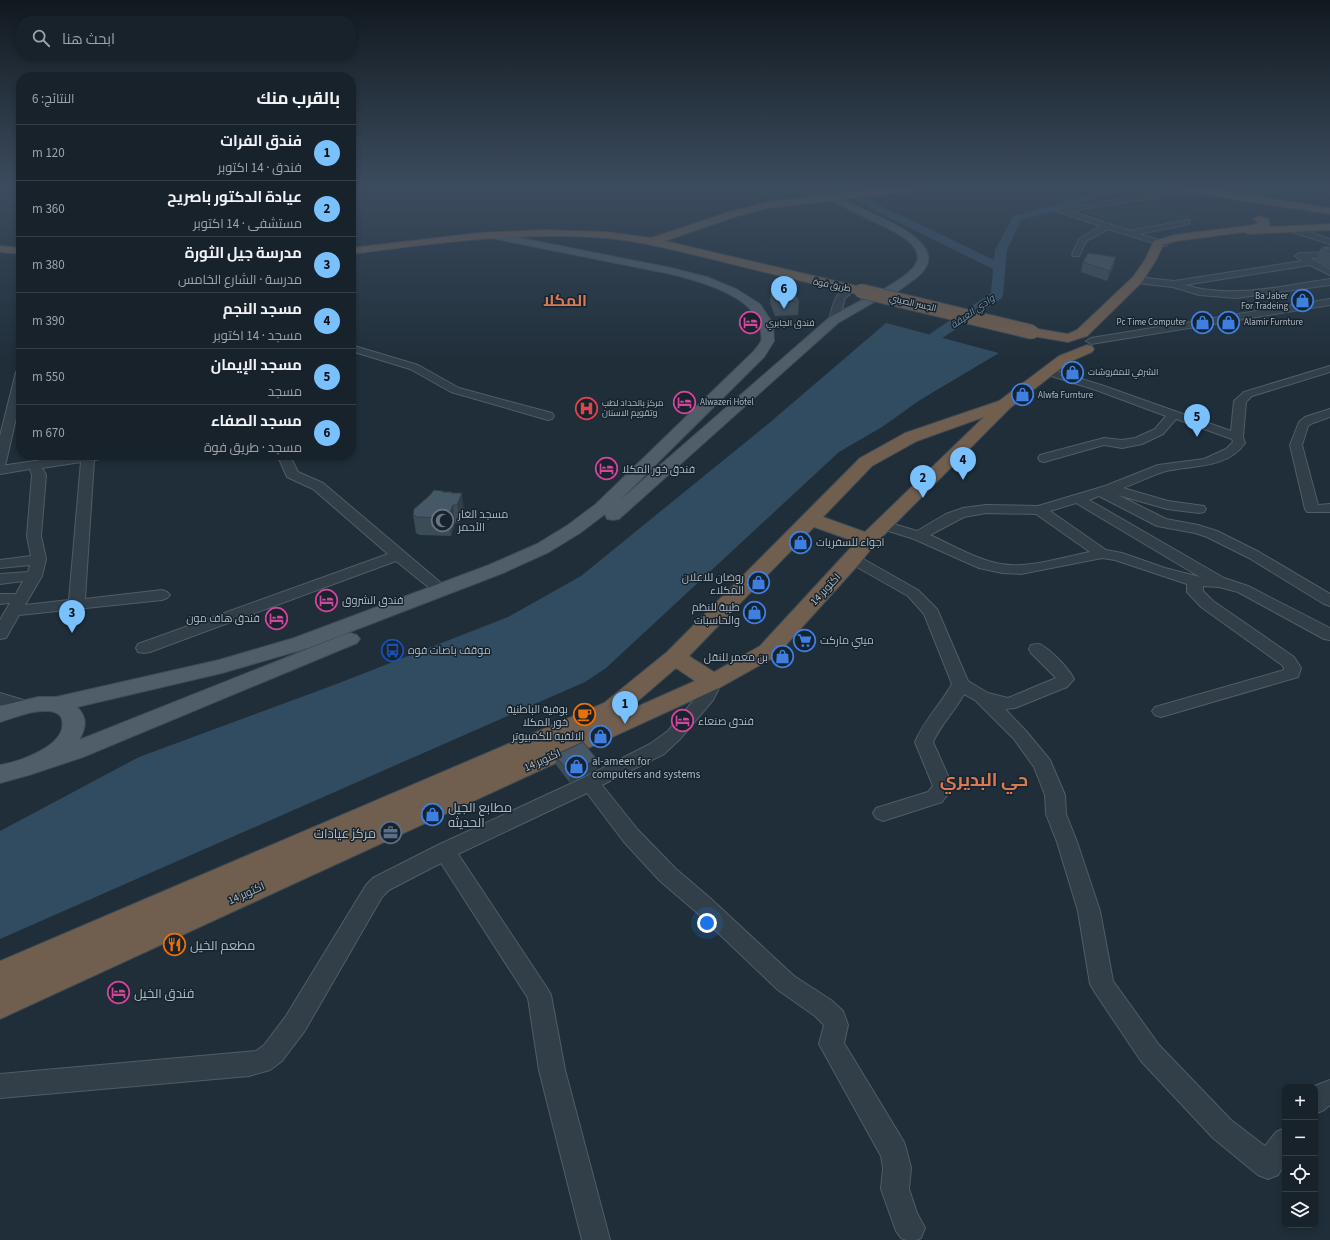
<!DOCTYPE html>
<html lang="ar">
<meta charset="utf-8">
<style>
body{margin:0;font-family:"Source Sans 3",Cairo,sans-serif;background:#202a33;color:#f1f3f6;direction:rtl}
.controls{position:absolute;right:12px;bottom:12px;display:grid;overflow:hidden;border-radius:8px;box-shadow:0 2px 6px #0003}
.controls button{width:36px;height:36px;display:grid;place-items:center;padding:0;border:0;border-bottom:1px solid #363f47;background:#17222b;color:#f1f3f6;font:20px sans-serif}
.you{position:absolute;left:707px;top:923px;width:14px;height:14px;margin:-10px;border:3px solid #fff;border-radius:50%;background:#1a73e8;box-shadow:0 0 0 6px #1a73e833}
.badge{display:grid;place-items:center;width:26px;height:26px;border-radius:50%;background:#79c0fe;color:#111;font-size:13px;font-weight:700}
.pin{position:absolute;translate:-50% -33px;filter:drop-shadow(0 1px 2px #0008)}
.pin::after{content:'';position:absolute;top:21px;width:14px;height:12px;background:inherit;clip-path:polygon(0 0,100% 0,50% 100%)}
.list{margin:0;padding:0;list-style:none}
h2{display:flex;justify-content:space-between;align-items:center;height:52px;margin:0;padding:0 16px;font-size:17px}
h2 small{font-size:13px;font-weight:400;color:#9ea4a9}
.list li{display:grid;grid-template-columns:26px 1fr auto;gap:12px;align-items:center;box-sizing:border-box;height:56px;padding:0 16px;border-top:1px solid #363f47}
.list b{display:block;font-size:15px;white-space:nowrap}
.list p{margin:0;font-size:13px;white-space:nowrap;color:#9ea4a9}
.list em{font-size:13px;font-style:normal;color:#9ea4a9}
.icon{flex:none;width:22px;height:22px;fill:none;stroke:currentColor;stroke-width:2;stroke-linecap:round;stroke-linejoin:round}
.map{position:relative;flex:none;width:1330px;height:1240px;overflow:hidden;direction:ltr}
.search{position:absolute;background:#17222b;box-shadow:0 2px 6px #0003;left:16px;top:16px;width:340px;height:44px;display:flex;align-items:center;gap:10px;box-sizing:border-box;padding:0 14px;border-radius:16px;color:#9ea4a9;font-size:15px}
.panel{position:absolute;background:#17222b;box-shadow:0 2px 6px #0003;left:16px;top:72px;width:340px;height:388px;border-radius:16px;direction:rtl}
.map>svg:first-child{display:block}
.green{fill:#213a39}
.water{fill:#314c61}
.lines{fill:none;stroke-linecap:round;stroke-linejoin:round}
.river{fill:#314c61;fill-rule:evenodd}
.minor-casing{stroke:#505d67;stroke-width:2}
.major-casing{stroke:#3f4b55;stroke-width:2}
.highway-casing{stroke:#3d4a53;stroke-width:2}
.minor{fill:#323f49;fill-rule:evenodd}
.major{fill:#505e69;fill-rule:evenodd}
.highway{fill:#705e4f;fill-rule:evenodd}
.highway-bridge-casing{stroke:#3d4a53;stroke-width:16;stroke-linecap:butt}
.highway-bridge{stroke:#705e4f;stroke-width:14}
.wall{fill:#3c4c57}
.shaded-wall{fill:#313e47}
.building{fill:#465865;stroke:#313e47}
.labels{text-anchor:middle;stroke-width:3;stroke-linejoin:round;paint-order:stroke}
.far-street-label{font-size:9px;fill:#adbac6;stroke:#18242d}
.far-poi-label{font-size:9px;fill:#adbac6;stroke:#18242d;text-anchor:start}
.far-water-label{font-size:10px;font-style:italic;fill:#6b90ac;stroke:#18242d}
.poi-label{font-size:11px;fill:#adbac6;stroke:#18242d;text-anchor:start}
.street-label{font-size:11px;fill:#adbac6;stroke:#18242d}
.near-poi-label{font-size:13px;fill:#adbac6;stroke:#18242d;text-anchor:start}
.far-town-label{font-size:16px;font-weight:bold;fill:#d97a54;stroke:#18242d}
.near-district-label{font-size:18px;font-weight:bold;fill:#d97a54;stroke:#18242d}
</style>
<div class="map">
<svg width="1330" height="1240" viewBox="0 0 1330 1240">
<rect width="100%" height="100%" fill="#1f2e39"/>
<path class="green" d="M1150,203L1199,220L1132,231L1085,212Z"/>
<path class="water" d="M886,323L999,353L920,400L882,427L839,452L606,668L585,682L0,939V831L139,757L334,685L508,617L581,576L768,424Z"/>
<g class="lines">
<path class="river" d="M837,187H849L879,205L994,260L995,250L1013,216L1087,195L1107,187H1121L1095,199L1021,220L1007,250L1003,295L1002,298L941,339L936,340L931,339L929,336L931,333L991,293L993,269L871,209Z"/>
<defs>
<path id="minor" d="M801,187H809L825,198L824,200H818Z
M1206,187H1221L1264,196L1268,198L1264,200Z
M1190,188H1193V192L1071,211L1130,231L1189,220V224L1139,234L1166,242L1167,244L1166,246H1163L1108,229L1086,241L1079,256H1073L1072,254L1080,238L1101,226L1056,211L1060,209Z
M1289,227H1295L1330,239V244L1289,231Z
M1330,252V258H1310L1330,269V275L1310,265L1185,285C1232,299 1282,286 1330,279V285L1236,298L1199,295L1173,287L1137,283L1133,280L1137,277L1174,281L1302,261L1295,256L1299,253Z
M852,285L857,288L845,298L839,320L834,323L831,322L829,320C833,305 835,290 852,285Z
M1330,299V305L1091,344L1086,341L1091,338Z
M351,345L418,365L459,388L552,413L554,416L552,419L548,420L451,392L410,369L351,351Z
M1330,366V372L1252,396L1246,402L1243,437L1245,443C1227,469 1193,465 1166,471C1152,475 1137,483 1123,488L1168,501L1204,506L1206,509L1204,512L1199,513L1167,509L1118,495L1166,519L1198,525L1217,531L1259,552L1330,594V606L1324,604L1249,558L1207,537L1195,533L1157,526L1099,496L1089,500L1224,578L1248,586L1330,628V640L1324,639L1238,592L1219,587L1203,586V591L1213,601L1294,657L1301,668L1298,677L1161,717L1155,715L1152,711L1155,707L1284,670V668L1282,665L1201,607L1187,592V584L1115,560L1102,558L1021,574L1002,573L979,568L914,539L879,528L877,525L879,522L884,521L917,531L946,514L963,508L986,505L1038,506L1105,486L1158,465L1204,459L1226,449L1233,442L1232,439L1176,419L1163,434L1142,444L1122,448L1104,445L1044,462L1040,461L1038,458L1040,455L1104,438L1122,440L1135,438L1155,429L1166,416L1096,390L1045,374L1044,372L1045,370H1053L1104,386L1231,431L1234,401L1244,392ZM1076,503L1200,577L1165,568L1122,553L1106,550L1050,511ZM986,513L1036,514L1090,552C1063,557 1028,569 1001,564C977,560 952,545 930,535L964,517Z
M21,369V396L6,462L5,465L0,466V436L16,372Z
M1330,409V417L1313,423L1308,426L1302,445L1318,505L1330,504V512H1307L1305,509L1290,445L1299,422L1305,417Z
M77,455H109L107,458L94,460L85,599L162,590L167,592L170,595L167,598L162,600L19,615L6,638L0,639V620L10,603L0,604V594H16L23,581L0,584V574L28,572L30,565L0,568V560L31,556L27,536L32,475L30,469L0,474V466ZM81,462L69,600L25,605L42,576L46,559L41,536L46,475L42,468Z
M275,455L290,456L298,472L323,483L447,588L450,591L447,594L442,596L437,594L396,561L150,652L144,653L138,652L136,648L138,644L388,554L313,489L287,477L280,461Z
M853,555L858,556L918,590L937,609L968,681L988,693L1008,698L1056,678L1031,653L1029,649L1031,645C1036,644 1039,643 1043,646C1053,652 1069,669 1074,679L1067,687L1015,708L1005,709L1026,731L1050,760L1065,795L1066,814L1077,842L1100,911L1113,981L1159,1045L1231,1120L1265,1146L1276,1132L1285,1128V1164L1278,1175L1268,1179L1258,1175L1213,1138L1141,1061L1094,991L1090,984L1078,911L1057,842L1046,814L1045,795L1034,767L1014,739L975,700L964,694C955,711 941,724 933,742L953,787L942,802L883,821L876,818L873,813L876,808L928,792L933,786L915,742C924,720 941,704 952,684L924,614L908,596L848,562L846,559L848,556Z
M713,676L719,678L722,682L713,700L680,739L664,754L602,785L638,830L676,869L710,898L794,976L831,1000L843,1011L848,1025L844,1043L904,1142L907,1152L911,1168L909,1189L917,1213L925,1228L921,1238L916,1240H906L901,1238L896,1231L881,1189L883,1168L881,1156L819,1044L824,1025L815,1016L778,990L694,910L660,881L624,842L587,793L458,854L547,988L551,995L565,1070L610,1240H582L539,1070L528,998L441,863L389,890L382,897L304,1032L282,1061L270,1070L249,1076L0,1098V1074L256,1051L264,1045L286,1016L366,885L373,878L438,845L583,778L650,744L668,731L699,694L707,678Z
M0,693L30,702L33,706L30,710L24,712L0,705Z
M1330,1080V1105L1324,1110L1315,1114V1087H1312Z"/>
<path id="major" d="M825,191C839,195 853,205 867,211C894,224 961,250 909,283C901,289 889,299 879,296L877,294L879,292C906,275 942,259 895,232L822,196L820,194L822,192Z
M500,234L671,268L707,277L736,289L760,304L773,324L774,341L764,357L619,501L830,317L866,298H874L876,300L874,302L838,323L619,519L613,520L607,519L605,514L580,533L549,552L503,573L308,648L222,673L77,707C88,718 86,728 79,740L343,635L350,633L357,635L360,639L357,643L83,757L29,775L0,783V765C18,762 68,746 62,720C61,714 54,711 48,711C31,710 16,717 0,722V706L38,697H56L219,660L294,638L489,565L537,544L568,525L596,504L754,351C756,348 760,344 761,341C762,339 761,334 761,332C760,297 699,281 671,274L496,239L495,237L496,235Z"/>
<path id="highway" d="M895,187H927L922,190L768,208L734,217L665,241L865,288L867,291L865,294L861,295C814,284 767,273 720,261C682,252 646,242 607,238C522,231 436,243 351,254V248L479,233L543,230L607,232L651,238L726,213L768,202Z
M1172,187H1197L1330,208V214L1177,190Z
M1259,216L1268,219L1270,225L1269,227L1330,224V230L1249,234L1244,232L1176,241L1163,245L1156,260L1142,282L1087,336L1068,342L1032,336L1027,335L1025,332L1027,329L1032,328L1068,334L1077,330L1133,277L1145,260L1154,241L1175,235L1253,225L1259,223L1254,219Z
M0,246L21,248V254L0,252Z
M1087,345L1092,346L1094,349L1092,352L1069,362L1010,408L875,544L860,563L776,656L721,687L0,1019V961L604,703L667,652L860,458L905,433L999,401L1059,356ZM984,417L865,532L823,517L872,466L917,441ZM814,527L856,542L760,646L714,672L689,656ZM676,668L695,681L625,712Z"/>
</defs>
<use href="#minor" class="minor-casing"/>
<use href="#major" class="major-casing"/>
<use href="#highway" class="highway-casing"/>
<use href="#minor" class="minor"/>
<use href="#major" class="major"/>
<use href="#highway" class="highway"/>
<defs>
<path id="highway-bridge" d="M861,291L1032,332"/>
</defs>
<use href="#highway-bridge" class="highway-bridge-casing"/>
<use href="#highway-bridge" class="highway-bridge"/>
</g>
<path class="wall" d="M1330,246V267L1316,260L1321,247Z
M1083,262L1114,266L1107,281L1081,272Z
M771,289L799,301L798,315L775,316L770,303Z
M443,492H452V493L464,511L460,523H455L451,536L420,535L416,533L413,515Z
M555,755L597,769L570,783L556,765Z"/>
<path class="shaded-wall" d="M1116,257L1114,266L1107,281L1110,271Z
M462,493L464,511L460,523L457,505Z
M453,505L455,523L451,536L448,518Z
M597,759V769L570,783L569,773Z"/>
<path class="building" d="M1330,246V252L1321,247Z
M1088,253L1116,257L1110,271L1083,262Z
M771,289H793L799,301L776,302Z
M434,490L443,491V492H452L451,493H462L457,505H453L448,518L417,517L413,515L414,509L429,496Z
M583,742L597,759L569,773L555,755Z"/>
<linearGradient id="sky" x2="0" y2="1"><stop stop-color="#11191f"/><stop offset="0.52" stop-color="#3c4c5f"/><stop offset="1" stop-color="#3c4c5f" stop-opacity="0"/></linearGradient>
<rect width="1330" height="361" fill="url(#sky)"/>
<defs>
<symbol id="shop-ring" viewBox="-11 -11 22 22"><circle r="9.5" fill="#18242d" stroke="#3f7fe0" stroke-width="1.5"/><path d="M-5-2.5h2.3a2.7 3.5 0 0 1 5.4 0H5L5.5 6h-11ZM-1.5-2.5h3a1.5 2.3 0 0 0-3 0Z" fill="#3f7fe0"/></symbol>
<symbol id="hotel-ring" viewBox="-11 -11 22 22"><circle r="9.5" fill="#18242d" stroke="#d1479c" stroke-width="1.5"/><path d="M-6-4.5h1.5V1H6V5H4.5V3h-9V5H-6ZM-4 0a1.8 1.8 0 1 1 3.6 0ZM.5 0V-2.5h3Q6-2.5 6 0Z" fill="#d1479c"/></symbol>
<symbol id="hospital-ring" viewBox="-11 -11 22 22"><circle r="9.5" fill="#18242d" stroke="#e0444e" stroke-width="1.5"/><path d="M-5-5h3v3.5h4V-5h3V5h-3V1.5h-4V5h-3Z" fill="#e0444e"/></symbol>
<symbol id="mosque-ring" viewBox="-11 -11 22 22"><circle r="9.5" fill="#18242d" stroke="#6b7280" stroke-width="1.5"/><path d="M3.5-4.9A6 6 0 1 0 3.5 4.9A5 5 0 1 1 3.5-4.9Z" fill="#6b7280"/></symbol>
<symbol id="supermarket-ring" viewBox="-11 -11 22 22"><circle r="9.5" fill="#18242d" stroke="#3f7fe0" stroke-width="1.5"/><path d="M-6-5.5h2.5l.6 2H6L4.5 2H-2.5L-4.4-4H-6ZM-1.5 3.2a1.3 1.3 0 1 0 .1 0ZM3 3.2a1.3 1.3 0 1 0 .1 0Z" fill="#3f7fe0"/></symbol>
<symbol id="bus-ring" viewBox="-11 -11 22 22"><circle r="9.5" fill="#18242d" stroke="#1a4fb4" stroke-width="1.5"/><path d="M-5-6H5V4H4V6H2V4H-2V6H-4V4H-5ZM-3.5-4V0h7V-4ZM-3.5 1.2v1.5H-2V1.2ZM2 1.2v1.5H3.5V1.2Z" fill="#1a4fb4"/></symbol>
<symbol id="cafe-ring" viewBox="-11 -11 22 22"><circle r="9.5" fill="#18242d" stroke="#e8710a" stroke-width="1.5"/><path d="M-5.5-4.5H6V0H3Q3 3.5 0 3.5H-2.5Q-5.5 3.5-5.5 0ZM3-3.2v2h1.7v-2ZM-6 4.5H4V6H-6Z" fill="#e8710a"/></symbol>
<symbol id="office-ring" viewBox="-11 -11 22 22"><circle r="9.5" fill="#18242d" stroke="#5c6f8a" stroke-width="1.5"/><path d="M-6-3h4V-5.5h4V-3h4V5H-6ZM-1-4.5V-3h2v-1.5ZM-6 0V1H6V0Z" fill="#5c6f8a"/></symbol>
<symbol id="restaurant-ring" viewBox="-11 -11 22 22"><circle r="9.5" fill="#18242d" stroke="#e8710a" stroke-width="1.5"/><path d="M-5-6h1v4h1v-4h1v4h1v-4h1v5L-1.5 .5V6h-2V.5L-5-1ZM5-6V6H3V1.5H1.5Q1.5-4 5-6Z" fill="#e8710a"/></symbol>
</defs>
<g fill-rule="evenodd">
<use href="#shop-ring" x="1290" y="288" width="25" height="25"/>
<use href="#shop-ring" x="1190" y="310" width="25" height="25"/>
<use href="#shop-ring" x="1216" y="310" width="25" height="25"/>
<use href="#hotel-ring" x="738" y="310" width="25" height="25"/>
<use href="#shop-ring" x="1060" y="360" width="25" height="25"/>
<use href="#shop-ring" x="1010" y="382" width="25" height="25"/>
<use href="#hotel-ring" x="672" y="390" width="25" height="25"/>
<use href="#hospital-ring" x="574" y="396" width="25" height="25"/>
<use href="#hotel-ring" x="594" y="456" width="25" height="25"/>
<use href="#mosque-ring" x="430" y="508" width="25" height="25"/>
<use href="#shop-ring" x="788" y="530" width="25" height="25"/>
<use href="#shop-ring" x="746" y="570" width="25" height="25"/>
<use href="#hotel-ring" x="314" y="588" width="25" height="25"/>
<use href="#shop-ring" x="742" y="600" width="25" height="25"/>
<use href="#hotel-ring" x="264" y="606" width="25" height="25"/>
<use href="#supermarket-ring" x="792" y="628" width="25" height="25"/>
<use href="#bus-ring" x="380" y="638" width="25" height="25"/>
<use href="#shop-ring" x="770" y="644" width="25" height="25"/>
<use href="#cafe-ring" x="572" y="702" width="25" height="25"/>
<use href="#hotel-ring" x="670" y="708" width="25" height="25"/>
<use href="#shop-ring" x="588" y="724" width="25" height="25"/>
<use href="#shop-ring" x="564" y="754" width="25" height="25"/>
<use href="#shop-ring" x="420" y="802" width="25" height="25"/>
<use href="#office-ring" x="378" y="820" width="25" height="25"/>
<use href="#restaurant-ring" x="162" y="932" width="25" height="25"/>
<use href="#hotel-ring" x="106" y="980" width="25" height="25"/>
</g>
<g class="labels">
<g class="far-street-label">
<text transform="translate(832 285) rotate(11)" y="3">طريق فوة</text>
<text transform="translate(913 303) rotate(13)" y="3">الجسر الصيني</text>
</g>
<g class="far-poi-label">
<text x="1288" y="299" text-anchor="end">Ba Jaber<tspan x="1288" dy="10">For Tradeing</tspan></text>
<text x="1186" y="325" text-anchor="end">Pc Time Computer</text>
<text x="1244" y="325">Alamir Furnture</text>
<text x="766" y="326">فندق الجابري</text>
<text x="1088" y="375">الشرفي للمفروشات</text>
<text x="1038" y="398">Alwfa Furnture</text>
<text x="700" y="405">Alwazeri Hotel</text>
<text x="602" y="406">مركز بالحداد لطب<tspan x="602" dy="10">وتقويم الاسنان</tspan></text>
</g>
<g class="far-water-label">
<text transform="translate(972 311) rotate(-35)" y="4">وادي العيقة</text>
</g>
<g class="poi-label">
<text x="622" y="473">فندق خور المكلا</text>
<text x="458" y="518">مسجد الغار<tspan x="458" dy="13">الأحمر</tspan></text>
<text x="816" y="546">اجواء للسفريات</text>
<text x="744" y="581" text-anchor="end">روضان للاعلان<tspan x="744" dy="13">المكلاء</tspan></text>
<text x="342" y="604">فندق الشروق</text>
<text x="740" y="611" text-anchor="end">طيبة للنظم<tspan x="740" dy="13">والحاسبات</tspan></text>
<text x="260" y="622" text-anchor="end">فندق هاف مون</text>
<text x="820" y="644">ميني ماركت</text>
<text x="408" y="654">موقف باصات فوه</text>
<text x="768" y="661" text-anchor="end">بن معمر للنقل</text>
<text x="568" y="713" text-anchor="end">بوفية الباطنية<tspan x="568" dy="13">خور المكلا</tspan></text>
<text x="698" y="725">فندق صنعاء</text>
<text x="584" y="740" text-anchor="end">الالفيه للكمبيوتر</text>
<text x="592" y="765">al-ameen for<tspan x="592" dy="13">computers and systems</tspan></text>
</g>
<g class="street-label">
<text transform="translate(825 589) rotate(-47)" y="4">14 اكتوبر</text>
<text transform="translate(542 760) rotate(-24)" y="4">14 اكتوبر</text>
<text transform="translate(246 893) rotate(-24)" y="4">14 اكتوبر</text>
</g>
<g class="near-poi-label">
<text x="448" y="812">مطابع الجيل<tspan x="448" dy="15">الحديثه</tspan></text>
<text x="376" y="838" text-anchor="end">مركز عيادات</text>
<text x="190" y="950">مطعم الخيل</text>
<text x="134" y="998">فندق الخيل</text>
</g>
<g class="far-town-label">
<text x="565" y="306">المكلا</text>
</g>
<g class="near-district-label">
<text x="984" y="786">حي البديري</text>
</g>
</g>
</svg>
<div class="controls">
<button>+</button>
<button>−</button>
<button><svg class="icon" aria-label="locate" viewBox="0 0 24 24"><circle cx="12" cy="12" r="6"/><path d="M12 2v4M12 18v4M2 12h4M18 12h4"/></svg></button>
<button><svg class="icon" aria-label="layers" viewBox="0 0 24 24"><path d="M12 4l9 5-9 5-9-5zM3 14l9 5 9-5"/></svg></button>
</div>
<div class="you"></div>
<div class="pin badge" style="left:625px;top:724px">1</div>
<div class="pin badge" style="left:923px;top:498px">2</div>
<div class="pin badge" style="left:72px;top:633px">3</div>
<div class="pin badge" style="left:963px;top:480px">4</div>
<div class="pin badge" style="left:1197px;top:437px">5</div>
<div class="pin badge" style="left:784px;top:309px">6</div>
<div class="search"><svg class="icon" aria-label="search" viewBox="0 0 24 24"><circle cx="10" cy="10" r="6"/><path d="M15 15l6 6"/></svg>ابحث هنا</div>
<section class="panel">
<h2>بالقرب منك<small>النتائج: 6</small></h2>
<ul class="list">
<li><span class="badge">1</span><div><b>فندق الفرات</b><p>فندق · 14 اكتوبر</p></div><em>120 m</em></li>
<li><span class="badge">2</span><div><b>عيادة الدكتور باصريح</b><p>مستشفى · 14 اكتوبر</p></div><em>360 m</em></li>
<li><span class="badge">3</span><div><b>مدرسة جيل الثورة</b><p>مدرسة · الشارع الخامس</p></div><em>380 m</em></li>
<li><span class="badge">4</span><div><b>مسجد النجم</b><p>مسجد · 14 اكتوبر</p></div><em>390 m</em></li>
<li><span class="badge">5</span><div><b>مسجد الإيمان</b><p>مسجد</p></div><em>550 m</em></li>
<li><span class="badge">6</span><div><b>مسجد الصفاء</b><p>مسجد · طريق فوة</p></div><em>670 m</em></li>
</ul>
</section>
</div>
